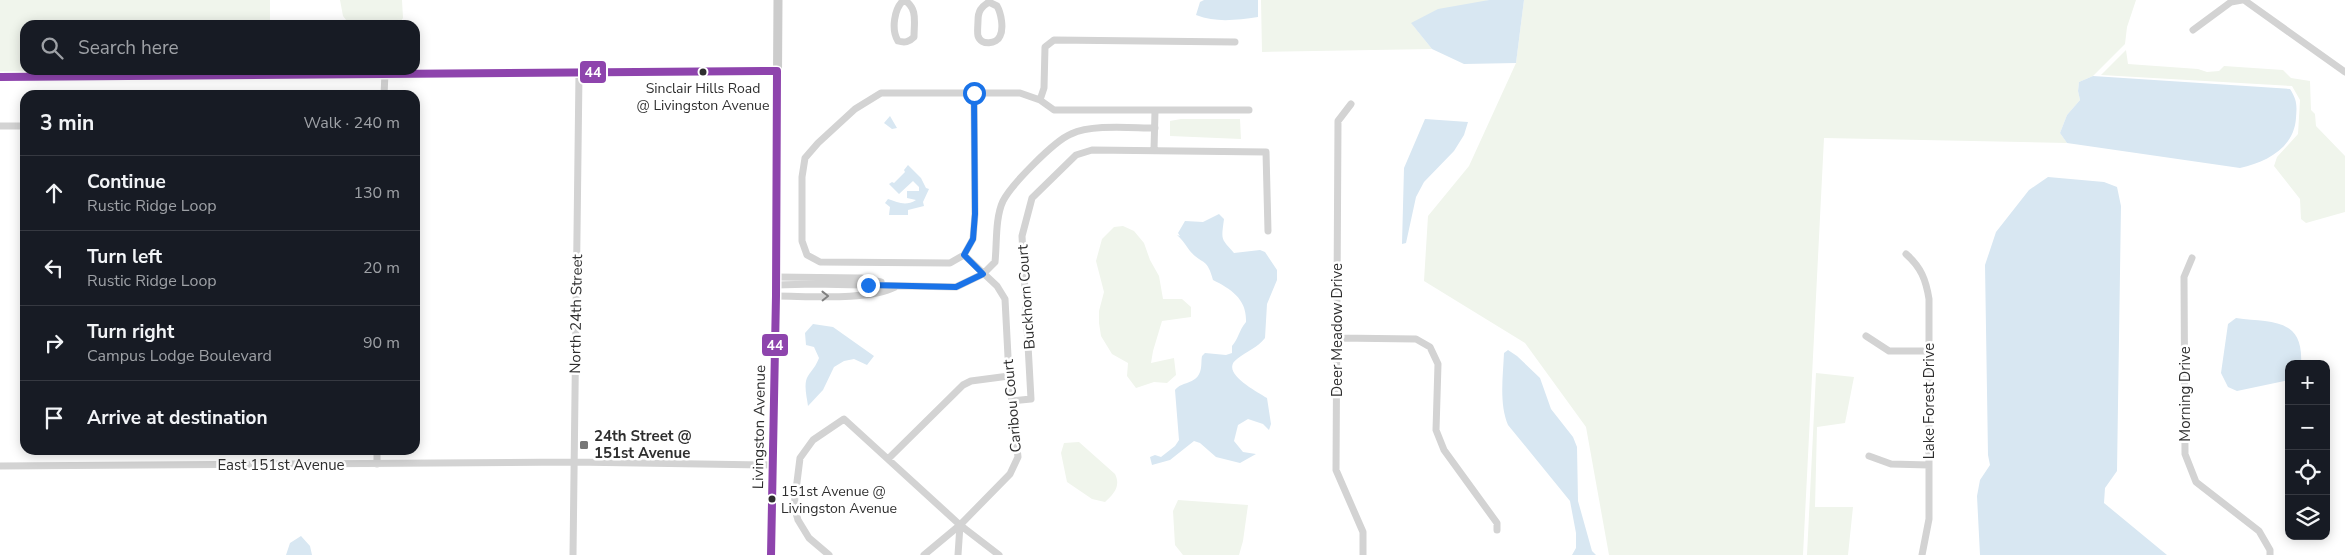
<!DOCTYPE html>
<meta charset="utf-8">
<style>
body{margin:0;font-family:"Nunito Sans",sans-serif;background:#20242c;color:#f1f3f6}
.controls{position:absolute;right:15px;bottom:15px;display:grid;overflow:hidden;border-radius:10px;box-shadow:0 2px 12px #0003}
.controls button{width:45px;height:45px;display:grid;place-items:center;padding:0;border:0;border-bottom:1px solid #363941;background:#171b24;color:#f1f3f6;font:25px sans-serif}
.stop{position:absolute;width:15px;height:15px;margin:-11px;border:4px solid #1a73e8;border-radius:50%;background:#fff}
.stop.end{background:#1a73e8;border-color:#fff;box-shadow:0 1px 5px #0008}
.list{margin:0;padding:0;list-style:none}
h2{display:flex;justify-content:space-between;align-items:center;height:65px;margin:0;padding:0 20px;font-size:21px}
h2 small{font-size:16px;font-weight:400;color:#9ea1a6}
.list li{display:grid;grid-template-columns:32px 1fr auto;gap:15px;align-items:center;box-sizing:border-box;height:75px;padding:0 20px;border-top:1px solid #363941}
.list b{display:block;font-size:19px;white-space:nowrap}
.list p{margin:0;font-size:16px;white-space:nowrap;color:#9ea1a6}
.list em{font-size:16px;font-style:normal;color:#9ea1a6}
.icon{flex:none;width:28px;height:28px;fill:none;stroke:currentColor;stroke-width:2;stroke-linecap:round;stroke-linejoin:round}
.map{position:relative;flex:none;width:2345px;height:555px;overflow:hidden}
.search{position:absolute;background:#171b24;box-shadow:0 2px 12px #0003;left:20px;top:20px;width:400px;height:55px;display:flex;align-items:center;gap:12px;box-sizing:border-box;padding:0 18px;border-radius:15px;color:#9ea1a6;font-size:19px}
.panel{position:absolute;background:#171b24;box-shadow:0 2px 12px #0003;left:20px;top:90px;width:400px;height:365px;border-radius:15px}
.map>svg:first-child{display:block}
.green{fill:#f0f5ec}
.water{fill:#d8e7f2}
.lines{fill:none;stroke-linecap:round;stroke-linejoin:round}
.street{stroke:#d3d3d3;stroke-width:7}
.secondary{stroke:#ccc;stroke-width:9}
.bus-1-casing{stroke:#fff;stroke-width:11}
.bus-1{stroke:#8e44ad;stroke-width:8}
.oneway{stroke:#808080}
.route{stroke:#1a73e8;stroke-width:6}
.bus-dot{fill:#2e2e2e;stroke:#fff;stroke-width:2}
.poi-dot{fill:#777;stroke:#fff;stroke-width:2}
.labels{text-anchor:middle;stroke-width:5;stroke-linejoin:round;paint-order:stroke}
.bus-label{font-size:14px;fill:#2e2e2e;stroke:#fff}
.street-label{font-size:15px;fill:#2e2e2e;stroke:#fff}
.poi-label{font-size:15px;font-weight:bold;fill:#2e2e2e;stroke:#fff;text-anchor:start}
.line-badge{stroke:#fff;stroke-width:2}
.badge-label{font-size:14px;text-anchor:middle;font-weight:bold;fill:#fff}
</style>
<div class="map">
<svg width="2345" height="555" viewBox="0 0 2345 555">
<rect width="100%" height="100%" fill="#fff"/>
<path class="green" d="M0,0H270V25H25V70H268V74L0,76Z
M340,0H402L403,18L398,25H350L343,16Z
M1261,0H1489L1412,24L1432,49L1262,52Z
M1524,0H2136L2127,27L2125,44L2093,76L2079,82L2078,91L2080,100L2067,115L2060,133L2067,143L1824,138L1803,555H1609L1586,427L1525,343L1424,281L1428,216L1469,166L1516,63Z
M2126,50L2128,64L2198,69L2207,72L2219,71L2224,66L2283,70L2291,78L2310,81L2311,110L2315,114L2316,126L2345,156V212L2306,223L2301,219L2300,199L2274,166L2277,157L2298,134L2300,100L2292,86L2101,75Z
M1181,119H1240L1241,139L1170,136V121Z
M1123,226L1134,231L1144,243L1150,260L1159,276L1163,299H1182L1191,307V317L1162,321L1153,351L1151,363L1174,358L1176,375L1167,383L1154,382L1136,388L1127,376L1128,363L1112,354L1101,336L1099,323V311L1104,292L1096,261L1102,239L1114,227Z
M1816,373L1854,377L1845,423L1817,427L1815,507H1853L1848,555H1807Z
M1079,442L1115,474C1121,486 1114,494 1105,502L1092,499L1067,482L1061,453L1064,443Z
M1178,500L1248,505L1243,541L1239,555H1183L1175,545L1173,511Z"/>
<path class="water" d="M1204,0H1258V17C1236,20 1217,23 1196,15L1200,2Z
M1489,0H1524L1516,63L1464,64L1432,49L1411,23L1438,9Z
M2093,76L2290,89C2297,100 2297,105 2296,118C2294,148 2267,162 2240,168L2067,143L2060,133L2067,115L2080,100L2078,91L2079,82Z
M890,116L897,128L892,129L884,123Z
M1425,119L1468,122L1464,135L1454,151L1424,182L1416,197L1406,243L1402,244L1404,168Z
M908,165L921,178L926,188L929,189L923,202L924,206L908,210V215H889L890,207L885,203L888,199C898,202 905,207 916,200L907,198V191H919V187L913,181L899,194L889,184L892,182L894,183L905,172L904,170Z
M2048,177L2104,182L2117,187L2121,206L2117,471L2105,488L2104,503L2167,555H1980L1977,496L1980,480L1990,465L1988,455L1985,265L1996,232L2029,190Z
M1219,214L1224,219C1221,241 1221,238 1234,253L1260,250L1265,252L1277,270V280L1267,304L1265,338C1257,348 1247,351 1237,359C1219,372 1256,391 1267,398L1271,424L1269,430L1263,424L1248,419L1238,425L1234,441L1243,452L1256,454L1240,463L1216,457L1200,443L1194,441L1170,460L1152,465L1150,457L1155,455L1161,457L1175,446L1179,440L1175,390C1182,381 1195,385 1200,372C1202,367 1201,361 1202,356L1205,353L1226,355L1232,353V346C1239,338 1238,332 1246,322C1247,299 1231,289 1213,280C1207,257 1202,265 1190,251C1186,246 1183,240 1177,235L1180,236L1178,233L1185,221L1203,222Z
M2236,318C2271,323 2304,317 2301,364H2289V380L2237,391L2228,387L2221,373L2228,324Z
M813,324L833,327L874,356L867,365L854,359L844,361L834,367L823,390L808,406C807,397 803,384 808,376C812,370 816,366 819,358L814,347L806,345L805,333Z
M1508,350L1517,356L1540,378L1551,409L1573,437L1577,447L1578,501L1592,551L1596,555H1572L1576,548V533L1570,501L1508,425C1499,404 1503,376 1504,353Z
M301,536L310,546L312,555H286L290,543Z"/>
<g class="lines">
<path class="street" d="M904,0C918,8 914,22 914,37C909,42 905,43 898,41C891,30 894,8 904,0Z
M2244,0L2345,72
M989,2L997,6C1001,13 1004,28 1000,36C997,44 981,46 978,36C977,32 978,25 978,21C978,11 981,7 989,2Z
M2193,30L2231,2L2242,0
M384,95L385,73
M1040,100L1044,88L1045,47L1054,40L1235,42
M1351,104L1338,121L1336,470L1363,532V555
M0,126H25
M1154,150L1155,111
M1906,254C1921,267 1926,280 1929,299V519L1922,555
M964,255L973,239L975,214L974,93
M2192,258L2184,277L2185,454L2196,482L2259,531L2270,550V555
M776,277L861,278L881,282
M776,285L814,284L956,287L983,274L995,262C997,244 995,218 1003,201C1011,185 1054,141 1071,134C1092,124 1131,128 1155,128
M776,296C809,296 867,301 895,287
M1866,336L1889,351H1928
M1338,338L1416,339L1430,347L1438,364L1436,430L1444,450L1497,523V530
M1012,401L1031,399L1022,236L1032,198L1076,155L1092,150L1266,152L1268,231
M1869,456L1891,464L1929,465
M888,459L963,385L971,381L1009,376
M377,464V450
M0,466L574,462L772,465
M573,555L579,73
M829,555L809,538L798,520L794,506L800,458L813,440L844,419L960,525L999,555
M924,555L960,525
M958,555L960,525L1010,474L1018,457L1009,376L1005,299L997,286L964,255L950,263L820,262L807,255L802,241V177L805,158L818,143L855,109L881,93H1020L1040,100L1054,110H1249"/>
<path class="secondary" d="M0,77L777,71
M771,555L776,296L778,0"/>
<defs>
<path id="bus-1" d="M0,77L777,71L776,296L771,555"/>
</defs>
<use href="#bus-1" class="bus-1-casing"/>
<use href="#bus-1" class="bus-1"/>
</g>
<defs><path id="oneway-chevron" d="M-2-3.5L2.5 0L-2 3.5" fill="none" stroke-width="1.6" stroke-linecap="round" stroke-linejoin="round" transform="scale(1.25)"/></defs>
<use class="oneway" href="#oneway-chevron" transform="translate(825 296) rotate(-1)"/>
<g class="lines">
<path class="route" d="M868,285L956,287L983,274L964,255L973,239L975,214L974,93"/>
</g>
<g class="bus-dot">
<circle cx="703" cy="72" r="4.5"/>
<circle cx="772" cy="499" r="4.5"/>
</g>
<rect class="poi-dot" x="579" y="440" width="10" height="10" rx="2.5"/>
<g class="labels">
<g class="bus-label">
<text x="703" y="93">Sinclair Hills Road<tspan x="703" dy="17">@ Livingston Avenue</tspan></text>
<text x="781" y="496" text-anchor="start">151st Avenue @<tspan x="781" dy="17">Livingston Avenue</tspan></text>
</g>
<g class="street-label">
<text transform="translate(1026 297) rotate(-94)" y="5">Buckhorn Court</text>
<text transform="translate(576 314) rotate(-89)" y="5">North 24th Street</text>
<text transform="translate(1337 330) rotate(-90)" y="5">Deer Meadow Drive</text>
<text transform="translate(2185 394) rotate(-90)" y="5">Morning Drive</text>
<text transform="translate(1929 401) rotate(-90)" y="5">Lake Forest Drive</text>
<text transform="translate(1012 406) rotate(-95)" y="5">Caribou Court</text>
<text transform="translate(759 427) rotate(-89)" y="5">Livingston Avenue</text>
<text x="281" y="470">East 151st Avenue</text>
</g>
<g class="poi-label">
<text x="594" y="441">24th Street @<tspan x="594" dy="17">151st Avenue</tspan></text>
</g>
</g>
<g class="line-badge">
<rect x="579" y="60" width="28" height="24" rx="5" fill="#8e44ad"/>
<rect x="761" y="333" width="28" height="24" rx="5" fill="#8e44ad"/>
</g>
<g class="badge-label">
<text x="593" y="77">44</text>
<text x="775" y="350">44</text>
</g>
</svg>
<div class="controls">
<button>+</button>
<button>−</button>
<button><svg class="icon" aria-label="locate" viewBox="0 0 24 24"><circle cx="12" cy="12" r="6"/><path d="M12 2v4M12 18v4M2 12h4M18 12h4"/></svg></button>
<button><svg class="icon" aria-label="layers" viewBox="0 0 24 24"><path d="M12 4l9 5-9 5-9-5zM3 14l9 5 9-5"/></svg></button>
</div>
<div class="stop" style="left:974px;top:93px"></div>
<div class="stop end" style="left:868px;top:285px"></div>
<div class="search"><svg class="icon" aria-label="search" viewBox="0 0 24 24"><circle cx="10" cy="10" r="6"/><path d="M15 15l6 6"/></svg>Search here</div>
<section class="panel">
<h2>3 min<small>Walk · 240 m</small></h2>
<ul class="list">
<li><svg class="icon" aria-label="ahead" viewBox="0 0 24 24"><path d="M12 20V5M6 11l6-6 6 6"/></svg><div><b>Continue</b><p>Rustic Ridge Loop</p></div><em>130 m</em></li>
<li><svg class="icon" aria-label="left" viewBox="0 0 24 24"><path d="M17 20v-9H6M10 6l-5 5 5 5"/></svg><div><b>Turn left</b><p>Rustic Ridge Loop</p></div><em>20 m</em></li>
<li><svg class="icon" aria-label="right" viewBox="0 0 24 24"><path d="M7 20v-9h11M14 6l5 5-5 5"/></svg><div><b>Turn right</b><p>Campus Lodge Boulevard</p></div><em>90 m</em></li>
<li><svg class="icon" aria-label="arrive" viewBox="0 0 24 24"><path d="M6 21V4h12l-3 4 3 4H6"/></svg><div><b>Arrive at destination</b></div></li>
</ul>
</section>
</div>
